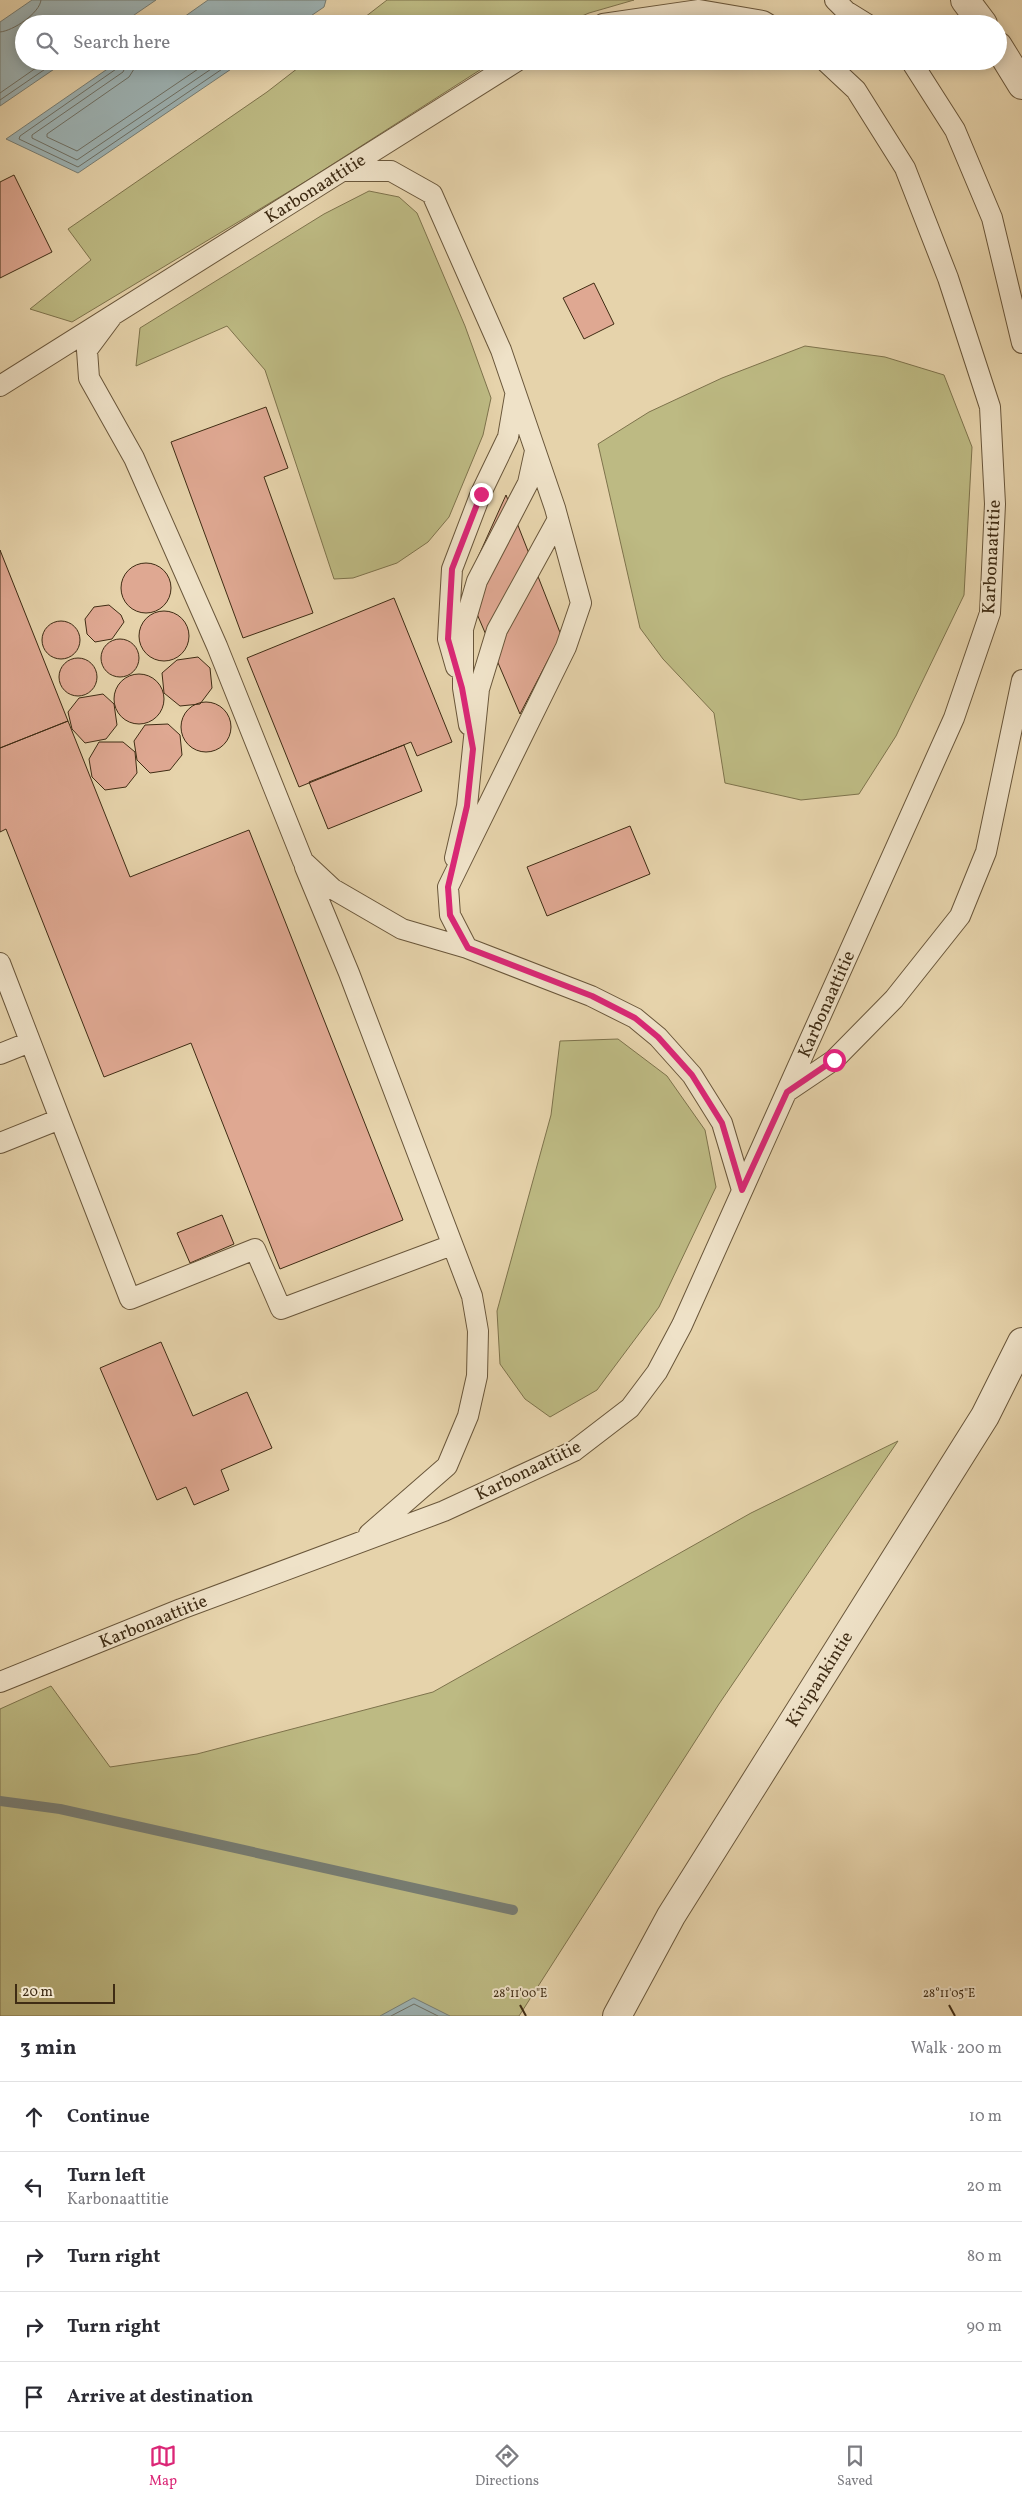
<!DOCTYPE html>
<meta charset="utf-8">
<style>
body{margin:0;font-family:Vollkorn,serif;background:#f2f2f3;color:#2b2b33}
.scale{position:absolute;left:15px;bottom:12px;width:100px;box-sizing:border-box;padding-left:5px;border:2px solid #3f2c14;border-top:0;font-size:14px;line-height:18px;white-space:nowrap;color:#3f2c14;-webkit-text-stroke:4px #efe2c8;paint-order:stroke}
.stop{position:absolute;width:15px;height:15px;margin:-11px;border:4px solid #db2777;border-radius:50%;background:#fff}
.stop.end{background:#db2777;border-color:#fff;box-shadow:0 1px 5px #0008}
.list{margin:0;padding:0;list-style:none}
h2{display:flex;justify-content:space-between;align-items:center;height:65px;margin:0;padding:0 20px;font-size:21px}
h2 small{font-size:16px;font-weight:400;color:#7c7c81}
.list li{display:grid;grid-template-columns:32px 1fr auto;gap:15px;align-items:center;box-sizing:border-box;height:70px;padding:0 20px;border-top:1px solid #e1e1e2}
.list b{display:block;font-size:19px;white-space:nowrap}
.list p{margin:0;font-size:16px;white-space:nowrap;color:#7c7c81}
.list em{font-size:16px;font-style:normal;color:#7c7c81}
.icon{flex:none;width:28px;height:28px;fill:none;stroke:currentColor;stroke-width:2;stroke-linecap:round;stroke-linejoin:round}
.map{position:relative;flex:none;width:1022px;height:2016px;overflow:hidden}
.search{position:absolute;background:#fff;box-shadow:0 2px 12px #0003;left:15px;right:15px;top:15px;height:55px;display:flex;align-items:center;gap:12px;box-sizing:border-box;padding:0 18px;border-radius:28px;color:#7c7c81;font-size:19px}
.sheet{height:415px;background:#fff}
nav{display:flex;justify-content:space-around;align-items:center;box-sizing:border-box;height:70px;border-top:1px solid #e1e1e2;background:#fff;font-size:14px;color:#7c7c81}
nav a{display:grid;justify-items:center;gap:2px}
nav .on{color:#db2777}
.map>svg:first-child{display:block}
.green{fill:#bdba83;stroke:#7e734c}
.water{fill:#9db4b6;stroke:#777e75}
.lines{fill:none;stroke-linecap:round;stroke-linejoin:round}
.shore{stroke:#6e7065;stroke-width:1}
.stream{stroke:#777e75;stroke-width:10}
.building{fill:#dfa892;stroke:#3f2c14}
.lane-casing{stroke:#69563a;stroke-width:22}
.street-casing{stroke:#69563a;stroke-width:30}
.lane{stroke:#efe2c8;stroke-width:20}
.street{stroke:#efe2c8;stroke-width:28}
.route{stroke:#db2777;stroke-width:6}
.ticks{fill:none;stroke:#3f2c14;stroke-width:2}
.labels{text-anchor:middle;stroke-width:4;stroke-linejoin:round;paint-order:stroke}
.street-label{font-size:18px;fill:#3f2c14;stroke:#efe2c8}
.ticks-label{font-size:12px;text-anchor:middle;fill:#3f2c14;stroke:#efe2c8;stroke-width:4;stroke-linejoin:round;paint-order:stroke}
</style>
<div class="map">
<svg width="1022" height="2016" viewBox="0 0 1022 2016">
<rect width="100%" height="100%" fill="#e6d3ab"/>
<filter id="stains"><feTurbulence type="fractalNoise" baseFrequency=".004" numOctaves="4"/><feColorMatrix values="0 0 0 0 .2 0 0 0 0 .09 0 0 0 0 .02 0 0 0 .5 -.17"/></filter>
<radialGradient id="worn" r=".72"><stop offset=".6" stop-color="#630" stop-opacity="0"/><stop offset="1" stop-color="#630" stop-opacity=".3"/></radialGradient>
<path class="green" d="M387,0H634L589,13L563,24H356Z
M307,61H494L308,180L72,322L30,309L91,260L68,229L267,92Z
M369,191L399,197L417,213L465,326L491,398L483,435L449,517L428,542L397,563L353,578L334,579L265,370L227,326L136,366L140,328L324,214Z
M805,346L885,357L944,375L972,447L964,595L896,736L859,794L801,800L725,783L714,713L663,659L640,628L598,444L649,412L722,378Z
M618,1039L667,1076L705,1130L716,1187L659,1307L597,1390L550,1417L525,1399L500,1364L497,1311L551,1115L560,1041Z
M898,1441L719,1704L519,2016H0V1709L51,1686L110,1767L197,1754L433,1692L751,1513Z"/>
<path class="water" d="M32,0H156L121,24H24V61H66L0,106V22Z
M208,0H326L324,7L299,24H174Z
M119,61H243L78,173L6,139Z
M413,1998H414L450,2016H380Z"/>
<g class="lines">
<path class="shore" d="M0,32C13,31 40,13 41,0
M121,61L119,67L20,136L19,139L78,167L234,61
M128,61L123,72L32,135V138L77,160L223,61
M135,61L134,69L129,77L47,134V137L77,151L210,61
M0,93L46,61
M0,100L57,61
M391,2016L414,2004L438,2016"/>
<path class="stream" d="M0,1801L60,1809L513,1910"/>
</g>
<path class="building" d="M14,175L52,252L0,278V182Z
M594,283L614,324L584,339L563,298Z
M266,407L288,468L264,477L313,613L243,638L171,442Z
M506,495L561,635L520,714L465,586Z
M0,550L68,721L0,748Z
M121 588a25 25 0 1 1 50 0a25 25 0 1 1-50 0Z
M394,598L452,742L417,756L411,742L299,787L247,658Z
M109,605L121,615L124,622L112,639L95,642L87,634L85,619L94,607Z
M139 636a25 25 0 1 1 50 0a25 25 0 1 1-50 0Z
M42 640a19 19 0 1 1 38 0a19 19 0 1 1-38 0Z
M101 658a19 19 0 1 1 38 0a19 19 0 1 1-38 0Z
M198,657L210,668L212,688L200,704L180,706L164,693L162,673L177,660Z
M59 677a19 19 0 1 1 38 0a19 19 0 1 1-38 0Z
M114 699a25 25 0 1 1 50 0a25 25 0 1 1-50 0Z
M103,694L114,704L117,725L106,739L85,743L72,729L68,712L79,698Z
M181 727a25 25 0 1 1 50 0a25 25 0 1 1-50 0Z
M68,721L130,877L249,830L403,1220L280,1269L191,1043L104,1077L6,829L0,832V748Z
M168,724L180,735L182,755L170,770L150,773L137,760L134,741L145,725Z
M99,742H123L135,752L137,773L126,787L105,790L92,777L89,759Z
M404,745L422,791L328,829L309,782Z
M630,826L650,874L547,916L527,867Z
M222,1215L234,1244L190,1263L177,1233Z
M161,1342L193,1416L247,1392L272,1448L221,1470L229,1490L194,1505L186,1487L157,1500L100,1368Z"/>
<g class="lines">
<defs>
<path id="lane" d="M835,0L846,11L867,24
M603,24L699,10L763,21L768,24
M911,61L955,130L992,218L1022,343
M342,171H391L432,194L501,350L555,508L581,603L566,647L448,887L450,915L467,948L591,996L635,1018L658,1037L692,1075L722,1123L742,1190
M113,315L87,350L89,378L134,458L217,646L303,861L333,889L402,929L467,948
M0,386L517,61
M456,667L448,639L452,569L481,493L508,437L515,396
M469,725L463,688V629L477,581L528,483L535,451
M455,858L467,806L479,689L497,630L558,519
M305,867L349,973L472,1296L478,1331L477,1376L468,1416L447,1466L369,1534
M0,963L60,1119
M0,1054L30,1042
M788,1091L834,1060L894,999L960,916L986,852L1022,680
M0,1143L60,1119L130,1299L255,1249L281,1309L452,1245
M0,1682L181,1609L444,1511L574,1451L630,1408L657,1372L682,1325L954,718L990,613L995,504L990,407L948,278L905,168L856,90L825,61"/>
<path id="street" d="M965,0L983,24
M998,46L1022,85
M617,2016L671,1916L985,1416L1022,1342"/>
</defs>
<use href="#lane" class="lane-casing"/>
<use href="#street" class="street-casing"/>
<use href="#lane" class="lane"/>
<use href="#street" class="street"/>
</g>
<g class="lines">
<path class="route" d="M481,494L452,569L448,639L462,688L473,749L467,806L448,887L450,915L468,948L592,996L635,1018L658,1037L692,1075L722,1123L742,1190L787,1092L834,1060"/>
</g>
<path class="ticks" d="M520,2005L526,2016M949,2005L955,2016"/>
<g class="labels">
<g class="street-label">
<text transform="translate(315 188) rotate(-32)" y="6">Karbonaattitie</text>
<text transform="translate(991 557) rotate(-87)" y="6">Karbonaattitie</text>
<text transform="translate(826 1004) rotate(-66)" y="6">Karbonaattitie</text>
<text transform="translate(528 1470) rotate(-26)" y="6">Karbonaattitie</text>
<text transform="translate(153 1621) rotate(-22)" y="6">Karbonaattitie</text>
<text transform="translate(819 1679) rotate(-58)" y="6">Kivipankintie</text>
</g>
</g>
<g class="ticks-label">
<text x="520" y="1997">28°11'00"E</text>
<text x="949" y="1997">28°11'05"E</text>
</g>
<rect width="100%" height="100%" filter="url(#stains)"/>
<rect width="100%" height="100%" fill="url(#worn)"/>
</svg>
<div class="scale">20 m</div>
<div class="stop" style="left:834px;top:1060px"></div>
<div class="stop end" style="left:481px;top:494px"></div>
<div class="search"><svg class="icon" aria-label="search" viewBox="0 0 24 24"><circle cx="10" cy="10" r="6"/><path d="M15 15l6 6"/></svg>Search here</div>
</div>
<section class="sheet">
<h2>3 min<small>Walk · 200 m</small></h2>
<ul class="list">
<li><svg class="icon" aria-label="ahead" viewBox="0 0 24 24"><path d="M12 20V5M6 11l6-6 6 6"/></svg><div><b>Continue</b></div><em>10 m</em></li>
<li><svg class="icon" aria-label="left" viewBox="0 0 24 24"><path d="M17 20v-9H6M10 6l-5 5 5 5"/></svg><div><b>Turn left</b><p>Karbonaattitie</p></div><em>20 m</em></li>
<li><svg class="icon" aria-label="right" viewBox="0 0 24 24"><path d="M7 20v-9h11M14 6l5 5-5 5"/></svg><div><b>Turn right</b></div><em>80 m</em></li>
<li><svg class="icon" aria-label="right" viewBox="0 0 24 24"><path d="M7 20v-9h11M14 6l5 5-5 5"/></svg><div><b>Turn right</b></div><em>90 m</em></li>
<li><svg class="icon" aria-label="arrive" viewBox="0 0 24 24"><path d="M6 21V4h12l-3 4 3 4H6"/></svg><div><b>Arrive at destination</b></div></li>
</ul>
</section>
<nav>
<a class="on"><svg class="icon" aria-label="map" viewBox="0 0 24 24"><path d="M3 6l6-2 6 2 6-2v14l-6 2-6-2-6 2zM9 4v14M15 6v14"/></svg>Map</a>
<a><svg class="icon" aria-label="directions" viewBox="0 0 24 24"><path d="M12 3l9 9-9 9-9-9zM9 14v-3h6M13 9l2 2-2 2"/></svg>Directions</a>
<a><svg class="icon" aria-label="saved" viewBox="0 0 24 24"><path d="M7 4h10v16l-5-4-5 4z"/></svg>Saved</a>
</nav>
